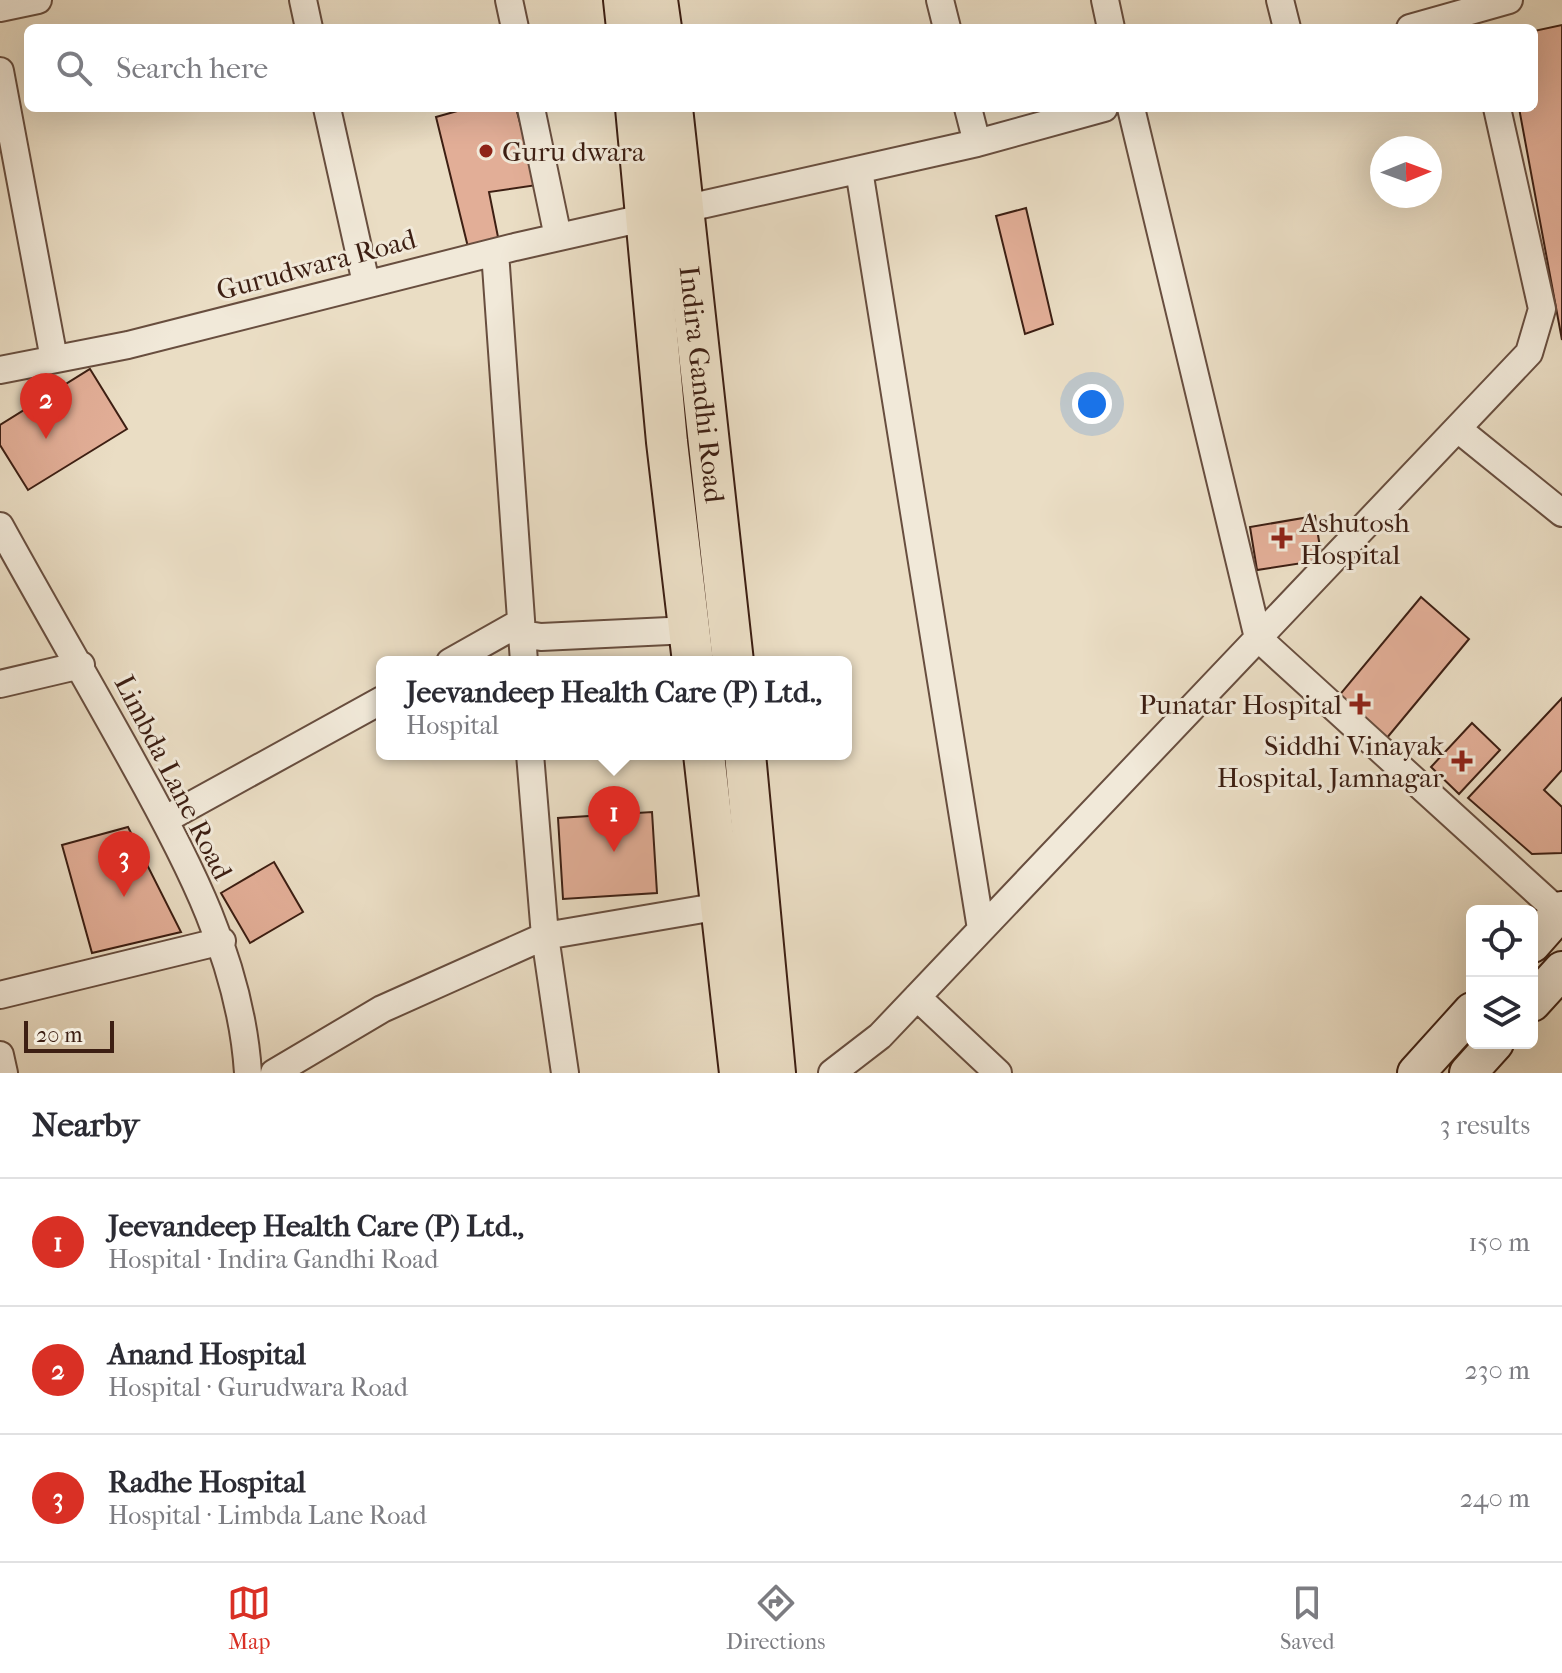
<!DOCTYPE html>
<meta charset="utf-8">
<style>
body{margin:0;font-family:"IM FELL French Canon",serif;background:#f7f7f7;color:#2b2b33}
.controls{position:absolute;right:24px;bottom:24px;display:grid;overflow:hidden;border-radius:12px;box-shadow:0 8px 32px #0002}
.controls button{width:72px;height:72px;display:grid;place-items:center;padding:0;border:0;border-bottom:2px solid #e1e1e2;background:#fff;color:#2b2b33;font:40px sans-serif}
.compass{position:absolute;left:1370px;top:136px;width:72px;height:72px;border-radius:50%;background:#fff;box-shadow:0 8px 32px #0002;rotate:89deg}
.scale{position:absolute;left:24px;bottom:20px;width:90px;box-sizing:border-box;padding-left:8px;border:4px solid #3d1f13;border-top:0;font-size:22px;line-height:28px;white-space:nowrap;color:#3d1f13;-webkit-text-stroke:6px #f1e9d9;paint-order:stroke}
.you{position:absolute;left:1092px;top:404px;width:28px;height:28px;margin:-20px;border:6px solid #fff;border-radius:50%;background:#1a73e8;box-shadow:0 0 0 12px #1a73e833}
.badge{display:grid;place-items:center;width:52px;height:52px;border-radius:50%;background:#d93025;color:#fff;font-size:26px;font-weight:700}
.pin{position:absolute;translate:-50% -66px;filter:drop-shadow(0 2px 4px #0008)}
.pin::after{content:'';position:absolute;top:42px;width:28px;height:24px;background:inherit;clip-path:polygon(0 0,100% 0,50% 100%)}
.popup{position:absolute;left:376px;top:656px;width:476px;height:104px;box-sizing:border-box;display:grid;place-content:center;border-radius:12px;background:#fff;filter:drop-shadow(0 2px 6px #0005);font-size:26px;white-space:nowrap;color:#7c7c81}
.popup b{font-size:30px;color:#2b2b33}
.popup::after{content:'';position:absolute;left:50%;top:100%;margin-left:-16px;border:16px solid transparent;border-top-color:#fff}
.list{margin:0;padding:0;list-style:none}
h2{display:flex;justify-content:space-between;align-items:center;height:104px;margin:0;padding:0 32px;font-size:34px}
h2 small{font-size:26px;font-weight:400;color:#7c7c81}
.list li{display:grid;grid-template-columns:52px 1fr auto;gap:24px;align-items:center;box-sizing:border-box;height:128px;padding:0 32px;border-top:2px solid #e1e1e2}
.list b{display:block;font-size:30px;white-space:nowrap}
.list p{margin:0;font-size:26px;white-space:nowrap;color:#7c7c81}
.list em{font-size:26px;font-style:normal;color:#7c7c81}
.icon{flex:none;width:44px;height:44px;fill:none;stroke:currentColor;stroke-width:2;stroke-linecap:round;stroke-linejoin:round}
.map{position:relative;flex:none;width:1562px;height:1073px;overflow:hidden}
.search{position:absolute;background:#fff;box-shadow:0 8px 32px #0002;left:24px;right:24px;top:24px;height:88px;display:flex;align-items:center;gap:20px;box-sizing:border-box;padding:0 28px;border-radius:12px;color:#7c7c81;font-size:30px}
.sheet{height:488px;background:#fff}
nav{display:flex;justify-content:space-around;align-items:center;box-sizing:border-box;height:112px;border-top:2px solid #e1e1e2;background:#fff;font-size:22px;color:#7c7c81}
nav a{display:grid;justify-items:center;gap:4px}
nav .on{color:#d93025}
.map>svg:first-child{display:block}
.building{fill:#e2ae97;stroke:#3d1f13;stroke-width:2}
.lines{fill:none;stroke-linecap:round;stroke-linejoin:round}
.minor-casing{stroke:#684e3f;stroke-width:30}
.secondary-casing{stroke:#3d1f13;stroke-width:40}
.primary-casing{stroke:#3d1f13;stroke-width:44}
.minor{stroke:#f1e9d9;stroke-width:26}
.secondary{stroke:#f1e9d9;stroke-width:36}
.primary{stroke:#eaddc4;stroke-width:40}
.poi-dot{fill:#8f2418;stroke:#f1e9d9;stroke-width:3}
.labels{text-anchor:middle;stroke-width:6;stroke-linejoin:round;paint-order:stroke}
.poi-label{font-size:28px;fill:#3d1f13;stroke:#f1e9d9;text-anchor:start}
.street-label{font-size:28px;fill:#3d1f13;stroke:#f1e9d9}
</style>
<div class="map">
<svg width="1562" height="1073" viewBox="0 0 1562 1073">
<rect width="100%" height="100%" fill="#eaddc4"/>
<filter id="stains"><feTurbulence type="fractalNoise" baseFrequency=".0025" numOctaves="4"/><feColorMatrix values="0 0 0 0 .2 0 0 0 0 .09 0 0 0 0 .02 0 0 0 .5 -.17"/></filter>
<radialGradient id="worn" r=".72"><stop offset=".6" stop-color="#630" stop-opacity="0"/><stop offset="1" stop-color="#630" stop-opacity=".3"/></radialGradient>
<path class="building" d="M1562,25V340L1519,108H1534V31Z
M468,108H516L537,185L489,192L499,242L468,247L436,117Z
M1026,208L1053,324L1025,334L996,216Z
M90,369L127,429L28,490L0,445V425Z
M1315,516L1322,560L1257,570L1250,527Z
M1421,597L1469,639L1386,739L1337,698Z
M1562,698V770L1544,790L1562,807V853L1532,854L1468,798Z
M1472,723L1500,750L1459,794L1431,767Z
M652,812L657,893L563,899L558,818Z
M128,827L181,932L92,953L62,845Z
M274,862L303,912L250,943L221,893Z"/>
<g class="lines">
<defs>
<path id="minor" d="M303,0L309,28
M509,0L515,28
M940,0L947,28
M1105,0L1111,28
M1280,0L1287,28
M0,8L38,0
M1410,28L1509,0
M0,71L54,359
M327,108L366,283
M531,108L558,237
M968,108L977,143
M1131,108L1258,638L1560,913
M859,170L981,929
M495,252L524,662
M0,370L128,345L515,247L977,143L1104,108
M1458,429L1562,513
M0,526C44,606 91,686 135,766C188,861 241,962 248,1073
M522,634L541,637L690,630
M450,662L521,622
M0,684L81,665
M530,754L545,936L565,1073
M166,819L382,700
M0,995L222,941
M917,997L998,1073
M0,1055L4,1073
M274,1073L382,1009L545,936L721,906
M832,1073L880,1036L1529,353L1542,309L1497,108"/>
<path id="secondary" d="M1532,944L1562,910
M1532,1003L1562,970
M1416,1073L1472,1011
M1468,1073L1495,1043"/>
<g id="primary">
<path d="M624,0L627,28"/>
<path d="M657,0L661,28"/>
<path d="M636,108L667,442L693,662"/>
<path id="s1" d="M672,108L733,662"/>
<path d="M704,754L740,1073"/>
<path d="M745,754L775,1073"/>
</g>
</defs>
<use href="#minor" class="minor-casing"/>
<use href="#secondary" class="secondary-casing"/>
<use href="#primary" class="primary-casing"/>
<use href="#minor" class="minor"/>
<use href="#secondary" class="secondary"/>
<use href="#primary" class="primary"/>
</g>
<g class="poi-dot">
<circle cx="486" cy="151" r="8"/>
<path d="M1278 526h8v8h8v8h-8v8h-8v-8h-8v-8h8z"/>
<path d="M1356 692h8v8h8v8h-8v8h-8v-8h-8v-8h8z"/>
<path d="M1458 749h8v8h8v8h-8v8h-8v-8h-8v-8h8z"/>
</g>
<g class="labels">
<g class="poi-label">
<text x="502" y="161">Guru dwara</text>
<text x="1300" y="532">Ashutosh<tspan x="1300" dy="32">Hospital</tspan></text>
<text x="1342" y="714" text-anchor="end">Punatar Hospital</text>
<text x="1444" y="755" text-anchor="end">Siddhi Vinayak<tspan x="1444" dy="32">Hospital, Jamnagar</tspan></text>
</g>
<g class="street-label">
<text transform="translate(316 264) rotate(-15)" y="10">Gurudwara Road</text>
<text dy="10" stroke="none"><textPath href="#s1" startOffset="278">Indira Gandhi Road</textPath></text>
<text transform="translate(174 777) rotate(63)" y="10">Limbda Lane Road</text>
</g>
</g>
<rect width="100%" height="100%" filter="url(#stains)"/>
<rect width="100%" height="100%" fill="url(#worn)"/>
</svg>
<div class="controls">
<button><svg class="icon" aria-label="locate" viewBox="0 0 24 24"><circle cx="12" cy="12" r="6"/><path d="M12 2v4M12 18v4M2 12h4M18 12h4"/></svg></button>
<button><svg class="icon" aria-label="layers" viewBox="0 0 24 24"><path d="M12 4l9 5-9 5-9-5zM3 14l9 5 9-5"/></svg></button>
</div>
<svg class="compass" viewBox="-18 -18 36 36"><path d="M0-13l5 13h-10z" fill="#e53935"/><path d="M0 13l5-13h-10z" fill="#7c7c81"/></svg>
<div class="scale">20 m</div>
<div class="you"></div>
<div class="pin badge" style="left:614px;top:852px">1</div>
<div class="popup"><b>Jeevandeep Health Care (P) Ltd.,</b>Hospital</div>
<div class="pin badge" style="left:46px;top:439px">2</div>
<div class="pin badge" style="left:124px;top:897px">3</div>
<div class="search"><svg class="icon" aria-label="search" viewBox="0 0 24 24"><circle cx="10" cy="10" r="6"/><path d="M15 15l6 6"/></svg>Search here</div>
</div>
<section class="sheet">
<h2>Nearby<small>3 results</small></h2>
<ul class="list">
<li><span class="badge">1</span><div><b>Jeevandeep Health Care (P) Ltd.,</b><p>Hospital · Indira Gandhi Road</p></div><em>150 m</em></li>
<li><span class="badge">2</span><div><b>Anand Hospital</b><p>Hospital · Gurudwara Road</p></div><em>230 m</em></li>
<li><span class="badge">3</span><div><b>Radhe Hospital</b><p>Hospital · Limbda Lane Road</p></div><em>240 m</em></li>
</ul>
</section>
<nav>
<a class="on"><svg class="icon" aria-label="map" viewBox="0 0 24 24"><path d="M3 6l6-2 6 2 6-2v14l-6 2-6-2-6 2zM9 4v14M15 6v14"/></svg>Map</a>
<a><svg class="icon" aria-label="directions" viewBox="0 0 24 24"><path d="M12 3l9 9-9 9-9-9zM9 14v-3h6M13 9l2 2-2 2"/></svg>Directions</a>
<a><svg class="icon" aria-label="saved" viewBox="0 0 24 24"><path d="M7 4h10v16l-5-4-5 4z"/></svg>Saved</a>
</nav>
